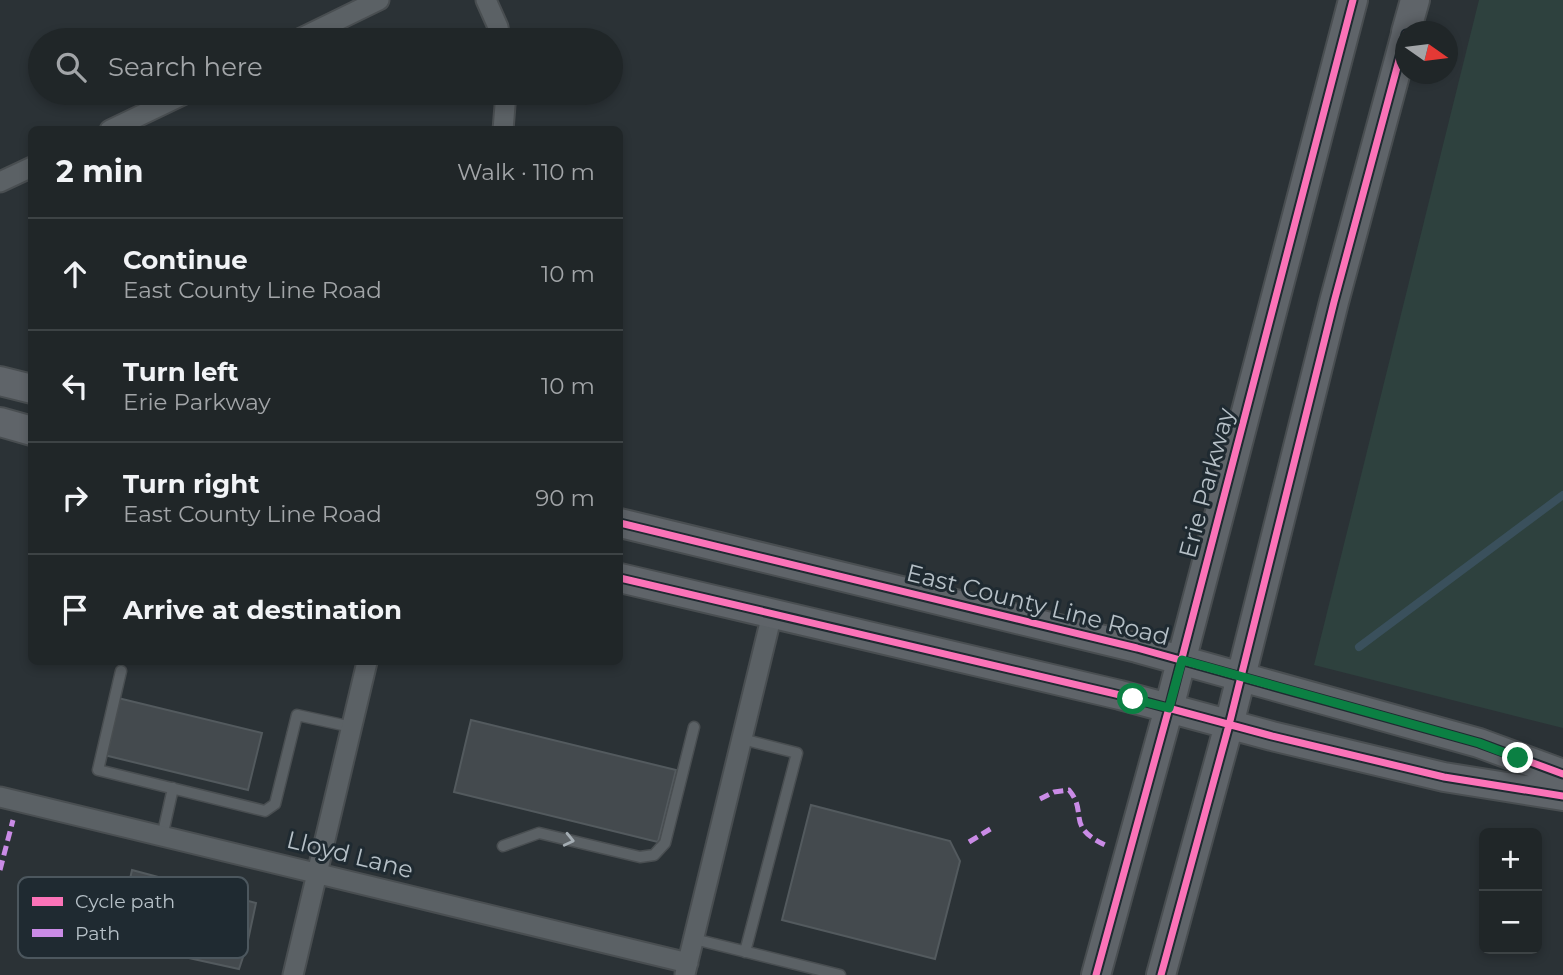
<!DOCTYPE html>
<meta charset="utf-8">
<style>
body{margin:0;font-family:Montserrat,sans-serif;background:#2d3234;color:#f1f3f6}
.controls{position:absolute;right:21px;bottom:21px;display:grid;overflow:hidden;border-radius:10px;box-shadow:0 4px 10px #0003}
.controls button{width:63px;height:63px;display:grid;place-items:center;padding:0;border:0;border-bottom:2px solid #3d4345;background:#202628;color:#f1f3f6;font:35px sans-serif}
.compass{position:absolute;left:1395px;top:21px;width:63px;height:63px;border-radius:50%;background:#202628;box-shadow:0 4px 10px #0003;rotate:104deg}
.stop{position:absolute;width:21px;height:21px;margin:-16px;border:5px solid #0b8043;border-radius:50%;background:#fff}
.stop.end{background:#0b8043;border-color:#fff;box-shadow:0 2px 7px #0008}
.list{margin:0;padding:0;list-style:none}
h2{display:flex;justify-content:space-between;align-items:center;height:91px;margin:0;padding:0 28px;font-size:30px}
h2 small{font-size:23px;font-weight:400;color:#a2a5a8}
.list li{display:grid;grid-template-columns:46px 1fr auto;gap:21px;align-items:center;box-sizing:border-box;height:112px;padding:0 28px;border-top:2px solid #3d4345}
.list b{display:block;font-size:26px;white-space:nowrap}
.list p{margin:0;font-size:23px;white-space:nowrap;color:#a2a5a8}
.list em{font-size:23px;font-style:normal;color:#a2a5a8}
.icon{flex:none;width:38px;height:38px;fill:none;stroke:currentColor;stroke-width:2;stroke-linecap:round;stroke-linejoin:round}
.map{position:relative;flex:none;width:1563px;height:975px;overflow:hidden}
.search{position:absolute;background:#202628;box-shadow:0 4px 10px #0003;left:28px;top:28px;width:595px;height:77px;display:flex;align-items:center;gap:18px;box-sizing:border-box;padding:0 24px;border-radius:38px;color:#a2a5a8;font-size:26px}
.panel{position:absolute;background:#202628;box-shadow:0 4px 10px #0003;left:28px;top:126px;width:595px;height:539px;border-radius:10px}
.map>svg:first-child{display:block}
.green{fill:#2e413e}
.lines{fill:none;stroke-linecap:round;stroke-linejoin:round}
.stream{stroke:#3a505c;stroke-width:8}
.building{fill:#444a4e;stroke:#535a5e;stroke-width:2}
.service-casing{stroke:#494e51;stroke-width:13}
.minor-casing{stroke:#494e51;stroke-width:23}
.secondary-casing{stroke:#494e51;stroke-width:32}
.service{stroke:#5b6165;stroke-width:10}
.minor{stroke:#5b6165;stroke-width:19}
.secondary{stroke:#5f6469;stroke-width:28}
.quiet{stroke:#ca8be6;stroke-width:5;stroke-dasharray:10 5;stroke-linecap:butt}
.cycleway-casing{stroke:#1f2a31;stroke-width:11}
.cycleway{stroke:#fb73b8;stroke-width:7}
.oneway{stroke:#a4adb3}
.route{stroke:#0b8043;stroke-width:9}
.labels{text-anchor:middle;stroke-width:6;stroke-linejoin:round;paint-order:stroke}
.street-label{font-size:24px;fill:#b6c0c7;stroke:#1f2a31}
.key{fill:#1f2a31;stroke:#4c575e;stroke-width:2}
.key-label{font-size:19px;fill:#b6c0c7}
</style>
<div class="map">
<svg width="1563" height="975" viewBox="0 0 1563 975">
<rect width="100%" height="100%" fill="#2b3236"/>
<path class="green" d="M1479,0H1563V728L1314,665Z"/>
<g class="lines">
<path class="stream" d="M1359,647L1563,495"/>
</g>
<path class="building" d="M118,698L262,733L248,790L104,755Z
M471,720L676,770L658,842L454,792Z
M811,805L950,841L960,861L935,959L782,920Z
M132,870L256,903L247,945L239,969L184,957L185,953L181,952L180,955L115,940L121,901H125Z"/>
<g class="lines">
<defs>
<path id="service" d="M121,671L98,770L265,811L275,804L297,715L352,727
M742,739L797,753L745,952
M162,837L173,788
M503,846L539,833L640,857L654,855L665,843L694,727
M694,939L840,975"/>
<path id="minor" d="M486,0L498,27L500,40
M297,40L379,0
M110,130L187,93
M503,130L506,93
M0,182L32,167
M0,797L688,963
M685,974L772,614
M293,975L367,662"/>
<path id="secondary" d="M1406,32L1415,0
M0,381L32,389
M0,422L32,431
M620,523L1137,648L1479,743L1563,774
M620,578L1120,695L1272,736L1444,777L1563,796
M1096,975L1169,708L1353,0
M1161,975L1229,725L1334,302L1406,34"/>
</defs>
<use href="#service" class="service-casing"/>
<use href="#minor" class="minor-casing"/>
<use href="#secondary" class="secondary-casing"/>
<use href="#service" class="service"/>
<use href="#minor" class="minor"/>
<use href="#secondary" class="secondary"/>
<path class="quiet" d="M1040,799L1054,792L1069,790C1089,814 1064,826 1107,846
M969,842L992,828
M0,870L13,820"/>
<defs>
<path id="cycleway" d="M620,523L1137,648L1479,743L1563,774
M620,578L1120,695L1272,736L1444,777L1563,796
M1096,975L1169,708L1353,0
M1161,975L1229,725L1334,302L1406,34"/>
</defs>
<use href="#cycleway" class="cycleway-casing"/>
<use href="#cycleway" class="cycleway"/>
</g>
<defs><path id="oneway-chevron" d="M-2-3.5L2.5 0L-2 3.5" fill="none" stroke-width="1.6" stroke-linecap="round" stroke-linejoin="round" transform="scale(1.75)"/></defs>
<use class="oneway" href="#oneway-chevron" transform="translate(569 840) rotate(13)"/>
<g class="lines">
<path class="route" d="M1133,699L1169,708L1182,660L1479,743L1518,758"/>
</g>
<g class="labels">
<g class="street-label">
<text transform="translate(1207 483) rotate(-75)" y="8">Erie Parkway</text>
<text transform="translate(1038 605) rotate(14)" y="8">East County Line Road</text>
<text transform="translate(350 855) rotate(14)" y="8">Lloyd Lane</text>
</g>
</g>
<rect x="18" y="877" width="230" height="81" rx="10" class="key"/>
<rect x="32" y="897" width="31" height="9" fill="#fb73b8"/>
<rect x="32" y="929" width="31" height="8" fill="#ca8be6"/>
<g class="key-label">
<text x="75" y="908">Cycle path</text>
<text x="75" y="940">Path</text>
</g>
</svg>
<div class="controls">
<button>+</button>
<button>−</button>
</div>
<svg class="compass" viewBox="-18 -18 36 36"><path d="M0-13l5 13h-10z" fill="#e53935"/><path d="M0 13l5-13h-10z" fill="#a2a5a8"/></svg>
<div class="stop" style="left:1133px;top:699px"></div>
<div class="stop end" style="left:1518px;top:758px"></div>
<div class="search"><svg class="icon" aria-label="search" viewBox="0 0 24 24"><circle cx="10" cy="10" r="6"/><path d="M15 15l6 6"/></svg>Search here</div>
<section class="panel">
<h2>2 min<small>Walk · 110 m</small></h2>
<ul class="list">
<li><svg class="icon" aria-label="ahead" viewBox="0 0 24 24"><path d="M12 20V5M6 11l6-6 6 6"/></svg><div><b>Continue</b><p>East County Line Road</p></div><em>10 m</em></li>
<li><svg class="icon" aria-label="left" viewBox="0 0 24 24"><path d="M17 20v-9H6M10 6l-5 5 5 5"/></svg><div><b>Turn left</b><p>Erie Parkway</p></div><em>10 m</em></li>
<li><svg class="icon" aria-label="right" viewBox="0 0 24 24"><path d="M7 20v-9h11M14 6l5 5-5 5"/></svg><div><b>Turn right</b><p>East County Line Road</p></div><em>90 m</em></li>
<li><svg class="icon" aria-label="arrive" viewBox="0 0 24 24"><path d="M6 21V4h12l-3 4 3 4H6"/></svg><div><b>Arrive at destination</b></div></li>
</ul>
</section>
</div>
